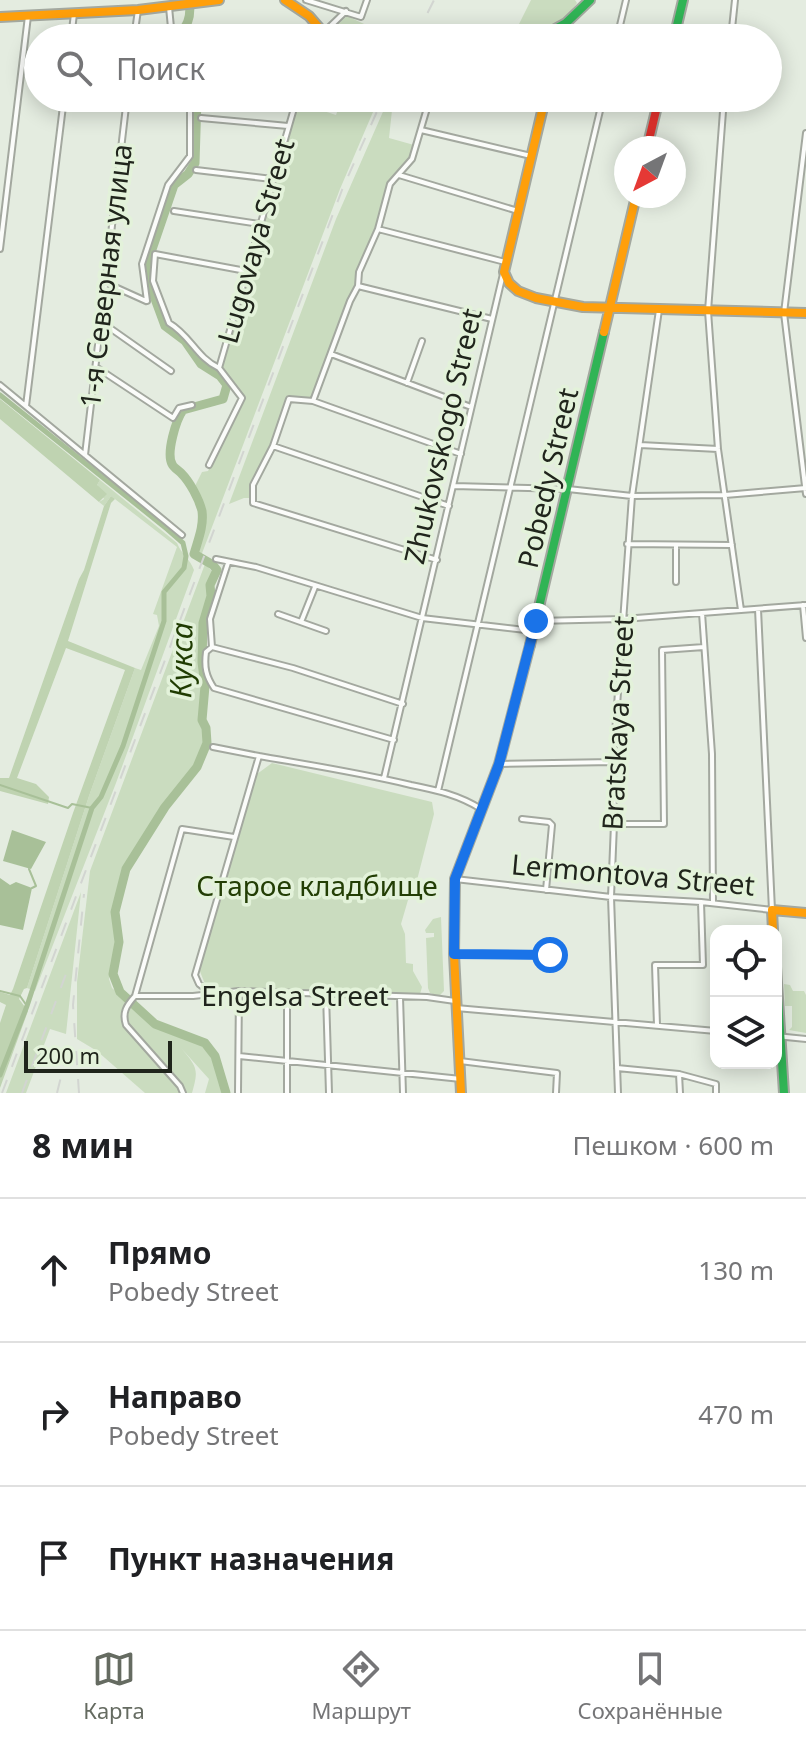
<!DOCTYPE html>
<html lang="ru">
<meta charset="utf-8">
<style>
body{margin:0;font-family:"Noto Sans",sans-serif;background:#f6f6f6;color:#202124}
.controls{position:absolute;right:24px;bottom:24px;display:grid;overflow:hidden;border-radius:16px;box-shadow:0 4px 20px #0003}
.controls button{width:72px;height:72px;display:grid;place-items:center;padding:0;border:0;border-bottom:2px solid #e0e0e0;background:#fff;color:#202124;font:40px sans-serif}
.compass{position:absolute;left:614px;top:136px;width:72px;height:72px;border-radius:50%;background:#fff;box-shadow:0 4px 20px #0003;rotate:221deg}
.scale{position:absolute;left:24px;bottom:20px;width:148px;box-sizing:border-box;padding-left:8px;border:4px solid #20251c;border-top:0;font-size:22px;line-height:28px;white-space:nowrap;color:#20251c;-webkit-text-stroke:6px #e3f2da;paint-order:stroke}
.stop{position:absolute;width:24px;height:24px;margin:-18px;border:6px solid #1a73e8;border-radius:50%;background:#fff}
.stop.end{background:#1a73e8;border-color:#fff;box-shadow:0 2px 8px #0008}
.list{margin:0;padding:0;list-style:none}
h2{display:flex;justify-content:space-between;align-items:center;height:104px;margin:0;padding:0 32px;font-size:34px}
h2 small{font-size:26px;font-weight:400;color:#757577}
.list li{display:grid;grid-template-columns:52px 1fr auto;gap:24px;align-items:center;box-sizing:border-box;height:144px;padding:0 32px;border-top:2px solid #e0e0e0}
.list b{display:block;font-size:30px;white-space:nowrap}
.list p{margin:0;font-size:26px;white-space:nowrap;color:#757577}
.list em{font-size:26px;font-style:normal;color:#757577}
.icon{flex:none;width:44px;height:44px;fill:none;stroke:currentColor;stroke-width:2;stroke-linecap:round;stroke-linejoin:round}
.map{position:relative;flex:none;width:806px;height:1093px;overflow:hidden}
.search{position:absolute;background:#fff;box-shadow:0 4px 20px #0003;left:24px;right:24px;top:24px;height:88px;display:flex;align-items:center;gap:20px;box-sizing:border-box;padding:0 28px;border-radius:44px;color:#757577;font-size:30px}
.sheet{height:536px;background:#fff}
nav{display:flex;justify-content:space-around;align-items:center;box-sizing:border-box;height:112px;border-top:2px solid #e0e0e0;background:#fff;font-size:22px;color:#757577}
nav a{display:grid;justify-items:center;gap:4px}
nav .on{color:#656b61}
.map>svg:first-child{display:block}
.green{fill:#cadcbf}
.forest{fill:#bfd3b1}
.water{fill:#a8c098}
.lines{fill:none;stroke-linecap:round;stroke-linejoin:round}
.stream{stroke:#a8c098;stroke-width:2}
.canal{stroke:#a8c098;stroke-width:5}
.river{stroke:#a8c098;stroke-width:9}
.street-casing{stroke:#a3a89f;stroke-width:8}
.fast-casing{stroke:#a3a89f;stroke-width:12}
.slow-casing{stroke:#a3a89f;stroke-width:12}
.jam-casing{stroke:#a3a89f;stroke-width:12}
.street{stroke:#fbfcfa;stroke-width:4}
.fast{stroke:#30b455;stroke-width:8}
.slow{stroke:#ff9f0a;stroke-width:8}
.jam{stroke:#e5322d;stroke-width:8}
.rail{stroke:#d2d5d1;stroke-width:2;stroke-dasharray:14 14;stroke-linecap:butt}
.route{stroke:#1a73e8;stroke-width:10}
.labels{text-anchor:middle;stroke-width:7;stroke-linejoin:round;paint-order:stroke}
.street-label{font-size:28px;fill:#20251c;stroke:#e3f2da}
.park-label{font-size:28px;fill:#233e05;stroke:#e3f2da}
.water-label{font-size:30px;font-style:italic;fill:#1f3b01;stroke:#e3f2da}
</style>
<div class="map">
<svg width="806" height="1093" viewBox="0 0 806 1093">
<rect width="100%" height="100%" fill="#e4ece0"/>
<path class="green" d="M531,0H575L577,3C564,23 536,38 512,38Z
M347,16L394,38H335V27Z
M342,98H379L340,189L201,556L196,552L205,518L194,488L202,472L208,471L243,399V395L222,367L299,103L336,115Z
M389,98L393,101L389,138L414,145L409,158L389,182L376,228L357,271L356,286L348,302L312,399L289,396L271,446L252,479L251,498H244L229,504L336,219Z
M100,480L177,543C182,555 190,559 194,570L116,783L35,991L27,988L89,796L135,668L141,670L159,626L157,615L153,614L177,547L111,496L104,506L99,502L104,499L97,485Z
M205,564L215,574L209,584V597L201,623L203,639L199,663L203,686L200,719L205,743L202,753L132,853L116,895L113,920L117,942L109,979L112,988L127,1001L121,1015L122,1022L179,1087L181,1093H145L97,1051L77,1039V982L90,871Z
M272,763L432,802L434,814L416,884L420,890L408,900L401,924L405,934L406,963L413,964V971L422,987L420,994L210,987L205,984L199,969L257,774Z
M81,892L66,1034L50,1029L26,1093H6Z
M441,917L444,991L439,996L430,993L428,988L426,938L434,937V933H426L425,930L433,919Z
M784,984L790,985L793,991H804L806,995V1033L789,1030L792,1027V1006H785Z
M133,1006L149,1023L190,1038L203,1045L216,1066L223,1093H205L209,1079L181,1048C197,1067 199,1069 192,1093H187C174,1068 120,1037 127,1008Z"/>
<path class="forest" d="M0,399L100,480L97,485L107,494L99,502L0,419Z
M111,496L115,499L111,503L68,641L135,668L89,796L27,988L24,989L19,999L28,1011L0,1088V1023L6,1005L0,1002V992L10,995L13,989L73,813L125,670L66,648L17,778L36,784L49,797L48,804L0,791V778H9L79,579L84,570L104,506Z"/>
<path class="water" d="M12,830L46,842L31,869L3,861Z
M0,878L10,885L16,882L32,888L23,930L0,925Z"/>
<g class="lines">
<path class="stream" d="M0,785L68,808L72,804L92,808
M29,869L36,886L32,888
M0,991L20,996L27,1006"/>
<path class="canal" d="M0,395L167,529L183,543L186,556L184,568L164,592V621L123,746L101,797L92,808L27,1006L0,1075"/>
<path class="river" d="M176,38C187,27 192,18 189,0
M197,98L195,163L188,174L174,185L146,267L151,288L165,326L185,341L201,364L220,376L227,385L223,399L183,410C176,420 166,453 172,464C173,467 179,471 181,473C190,482 199,499 202,511C204,526 198,540 194,554L213,565L217,570L210,585L211,596L203,623L202,662L205,686L202,720L206,728L207,743L197,767L165,807L126,869L115,912L119,942L113,974L120,992L155,1024L205,1043L215,1056L226,1093"/>
<defs>
<path id="street" d="M306,0L361,17L367,0
M169,7L172,38
M71,38L74,14
M134,38L138,10
M318,38L346,11
M562,38L566,23
M617,38L626,0
M731,38L735,0
M724,98L708,311L718,449L741,610
M201,118L288,126
M421,130L531,156
M806,133L784,313L806,494
M196,170L272,179
M399,175L518,211
M174,211L259,224
M378,229L505,262
M0,249L28,16
M104,282L146,301
M358,286L492,319
M147,301L142,264L168,185L190,156V98
M100,321L171,371
M331,354L471,407
M96,367L173,418L179,408L192,405
M219,368C197,358 190,335 169,323L153,281L155,254L246,271
M407,383L422,341
M0,385L182,535
M313,401L350,301L358,286L359,272L378,229L390,184L412,159L430,98
M26,406L64,98
M640,445L718,449
M273,446L449,506
M85,455L127,98
M209,465L242,398L219,368L297,98
M454,486L568,489L632,496L725,495L806,488
M627,544L732,545
M216,559L256,567L422,618L534,631
M437,560L253,503V485L273,446L289,399L313,401L461,454
M228,563L210,619L212,647L206,652C204,667 206,676 214,688L394,740
M676,582V546
M803,605L806,638
M702,613L712,754L713,903
M278,614L326,631
M536,621L623,619L806,605
M301,622L315,587
M212,647L293,668L403,704
M213,747L259,756
M500,764L613,762
M384,778L503,274
M438,791L603,98
M522,819L549,822L552,825L546,890
M614,824H664L662,650L704,647
M455,879L611,897L701,902L772,910L758,609
M454,954L550,955
M211,993L199,984L195,975L259,756C310,765 361,773 411,785C436,790 459,795 481,809
M326,994L329,1093
M135,996H193L239,991L427,997L455,1001
M400,997L403,1093
M456,1008L716,1031
M657,1025L655,965H703L701,902
M776,1036L806,1039
M239,1056L461,1079
M460,1061L557,1073L556,1093
M617,1068L679,1074L716,1084V1093
M679,1074L680,1093
M183,1093L180,1086L126,1025C122,1013 126,1006 135,996L182,829L234,837
M238,1093L239,991
M287,1093V993
M618,1093L611,897L614,824L613,762L632,496L659,310"/>
<path id="fast" d="M539,38L566,23L590,0
M674,38L683,0
M530,645L604,332
M776,967L784,1093"/>
<path id="slow" d="M285,0L309,16L328,38
M0,17L138,10L219,0
M532,98L544,103L504,272L509,283L518,291L536,298L583,307L806,313
M604,332L636,196
M773,931L772,910L806,913
M461,1093L454,954L455,879L499,764L530,645"/>
<path id="jam" d="M647,148L659,98"/>
</defs>
<use href="#street" class="street-casing"/>
<use href="#fast" class="fast-casing"/>
<use href="#slow" class="slow-casing"/>
<use href="#jam" class="jam-casing"/>
<use href="#street" class="street"/>
<use href="#fast" class="fast"/>
<use href="#slow" class="slow"/>
<use href="#jam" class="jam"/>
<path class="rail" d="M415,38L434,0
M2,1093L342,190L383,98
M22,1093L70,963
M57,1093L67,1052
M79,1093L73,1005L84,894"/>
</g>
<g class="lines">
<path class="route" d="M536,621L499,764L455,879L454,954L550,955"/>
</g>
<g class="labels">
<g class="street-label">
<text transform="translate(256 241) rotate(-74)" y="10">Lugovaya Street</text>
<text transform="translate(106 276) rotate(-83)" y="10">1-я Северная улица</text>
<text transform="translate(443 436) rotate(-77)" y="10">Zhukovskogo Street</text>
<text transform="translate(548 478) rotate(-77)" y="10">Pobedy Street</text>
<text transform="translate(618 723) rotate(-87)" y="10">Bratskaya Street</text>
<text transform="translate(633 875) rotate(5)" y="10">Lermontova Street</text>
<text x="295" y="1006">Engelsa Street</text>
</g>
<g class="park-label">
<text x="317" y="896">Старое кладбище</text>
</g>
<g class="water-label">
<text transform="translate(182 660) rotate(-89)" y="10">Кукса</text>
</g>
</g>
</svg>
<div class="controls">
<button><svg class="icon" aria-label="locate" viewBox="0 0 24 24"><circle cx="12" cy="12" r="6"/><path d="M12 2v4M12 18v4M2 12h4M18 12h4"/></svg></button>
<button><svg class="icon" aria-label="layers" viewBox="0 0 24 24"><path d="M12 4l9 5-9 5-9-5zM3 14l9 5 9-5"/></svg></button>
</div>
<svg class="compass" viewBox="-18 -18 36 36"><path d="M0-13l5 13h-10z" fill="#e53935"/><path d="M0 13l5-13h-10z" fill="#757577"/></svg>
<div class="scale">200 m</div>
<div class="stop" style="left:550px;top:955px"></div>
<div class="stop end" style="left:536px;top:621px"></div>
<div class="search"><svg class="icon" aria-label="search" viewBox="0 0 24 24"><circle cx="10" cy="10" r="6"/><path d="M15 15l6 6"/></svg>Поиск</div>
</div>
<section class="sheet">
<h2>8 мин<small>Пешком · 600 m</small></h2>
<ul class="list">
<li><svg class="icon" aria-label="ahead" viewBox="0 0 24 24"><path d="M12 20V5M6 11l6-6 6 6"/></svg><div><b>Прямо</b><p>Pobedy Street</p></div><em>130 m</em></li>
<li><svg class="icon" aria-label="right" viewBox="0 0 24 24"><path d="M7 20v-9h11M14 6l5 5-5 5"/></svg><div><b>Направо</b><p>Pobedy Street</p></div><em>470 m</em></li>
<li><svg class="icon" aria-label="arrive" viewBox="0 0 24 24"><path d="M6 21V4h12l-3 4 3 4H6"/></svg><div><b>Пункт назначения</b></div></li>
</ul>
</section>
<nav>
<a class="on"><svg class="icon" aria-label="map" viewBox="0 0 24 24"><path d="M3 6l6-2 6 2 6-2v14l-6 2-6-2-6 2zM9 4v14M15 6v14"/></svg>Карта</a>
<a><svg class="icon" aria-label="directions" viewBox="0 0 24 24"><path d="M12 3l9 9-9 9-9-9zM9 14v-3h6M13 9l2 2-2 2"/></svg>Маршрут</a>
<a><svg class="icon" aria-label="saved" viewBox="0 0 24 24"><path d="M7 4h10v16l-5-4-5 4z"/></svg>Сохранённые</a>
</nav>
